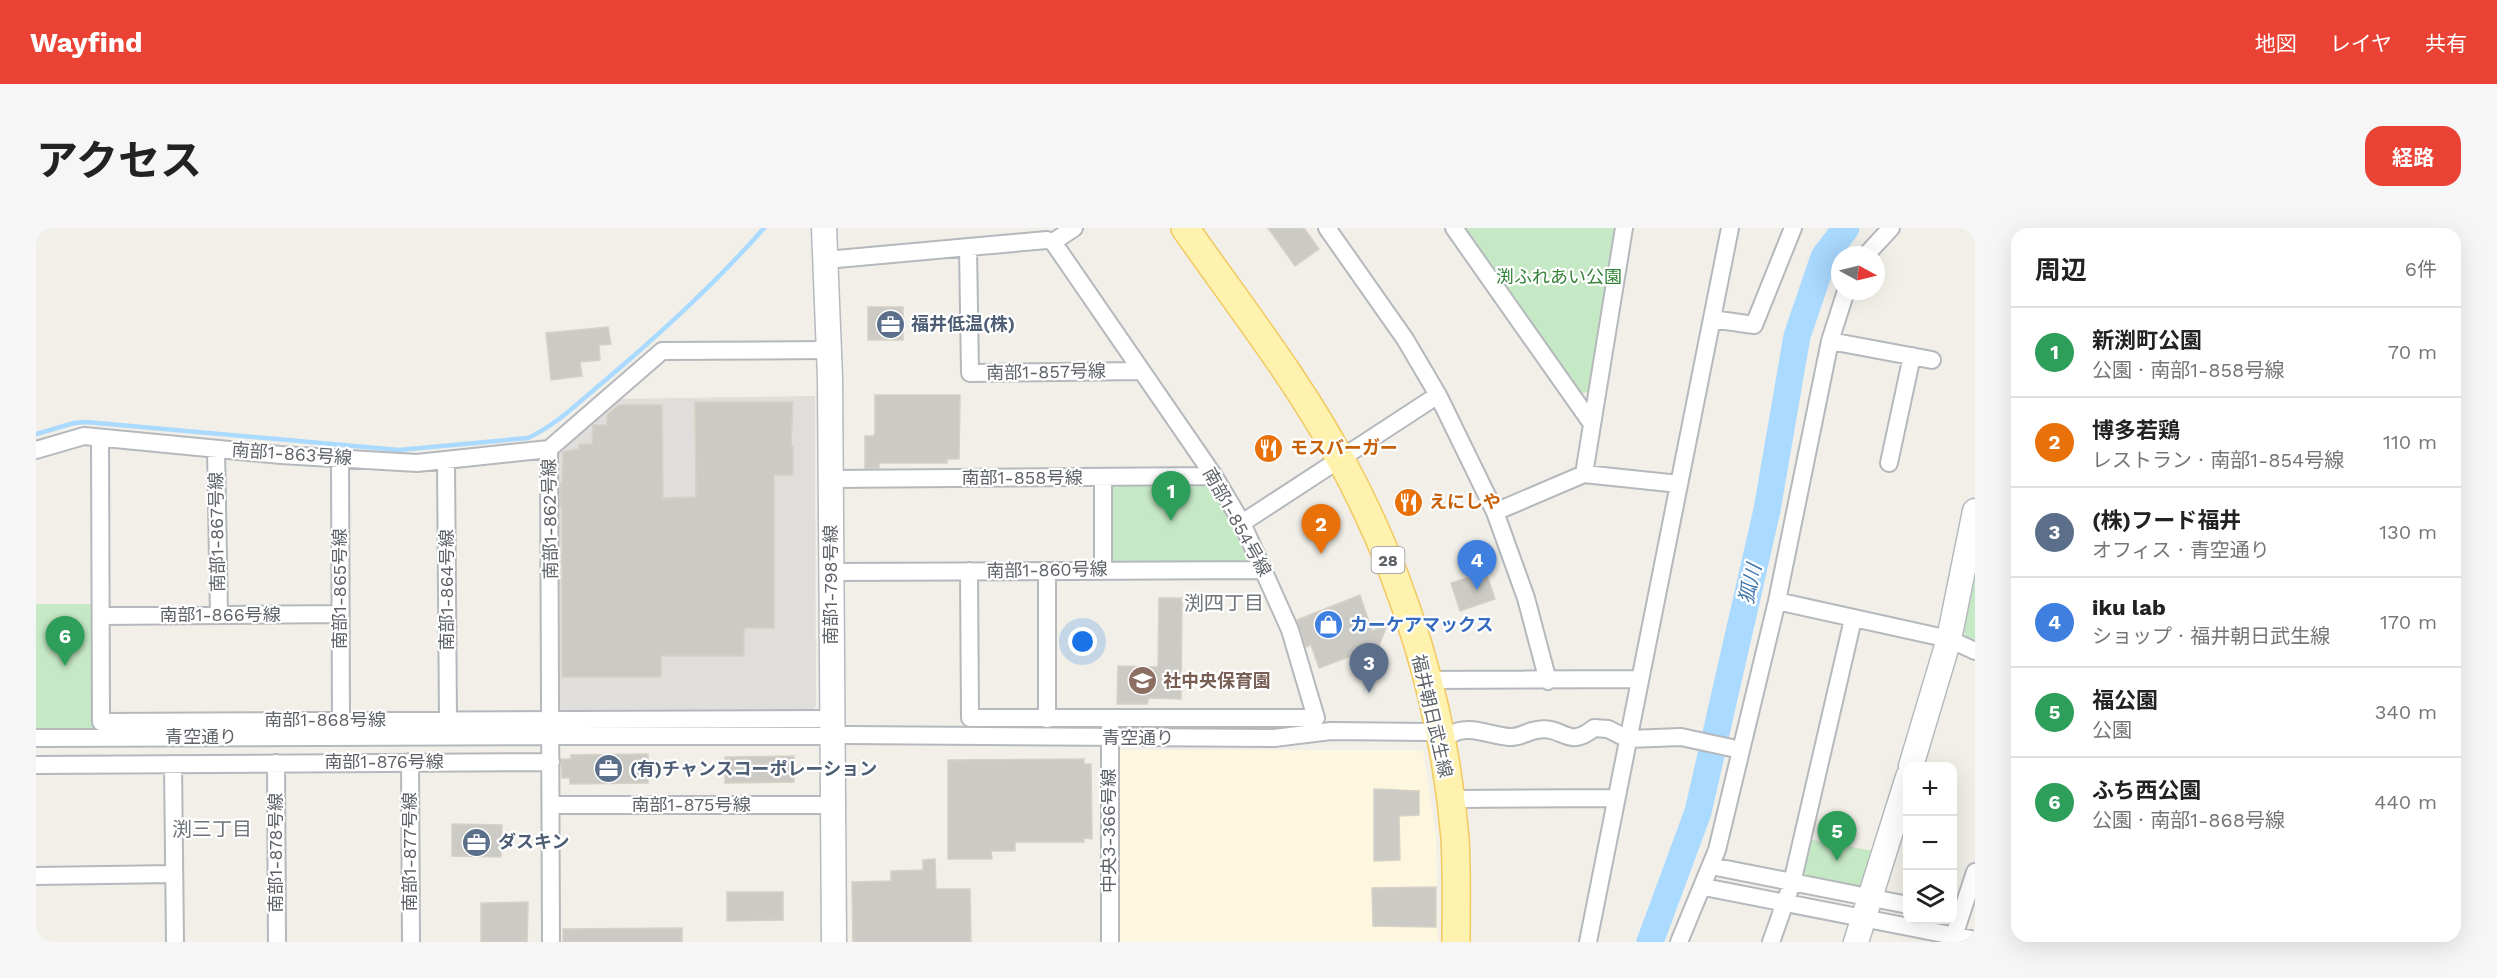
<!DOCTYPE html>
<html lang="ja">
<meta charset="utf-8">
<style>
body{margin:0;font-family:"Work Sans","Noto Sans JP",sans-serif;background:#f6f6f6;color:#222}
.controls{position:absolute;right:18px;bottom:18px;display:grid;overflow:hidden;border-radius:12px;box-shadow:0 6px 24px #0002}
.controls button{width:54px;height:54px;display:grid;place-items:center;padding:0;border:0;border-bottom:2px solid #e0e0e0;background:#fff;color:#222;font:30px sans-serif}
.compass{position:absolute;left:1795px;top:18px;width:54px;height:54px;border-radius:50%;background:#fff;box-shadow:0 6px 24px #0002;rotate:97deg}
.you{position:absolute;left:1047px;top:414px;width:21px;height:21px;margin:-15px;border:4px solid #fff;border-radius:50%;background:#1a73e8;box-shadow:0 0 0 9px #1a73e833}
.badge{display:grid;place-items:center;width:39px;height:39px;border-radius:50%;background:#ea4335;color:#fff;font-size:20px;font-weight:700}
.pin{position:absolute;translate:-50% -50px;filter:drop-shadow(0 2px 3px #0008)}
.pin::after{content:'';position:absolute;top:32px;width:21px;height:18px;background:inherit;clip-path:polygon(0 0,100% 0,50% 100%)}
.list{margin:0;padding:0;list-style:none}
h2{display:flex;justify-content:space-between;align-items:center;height:78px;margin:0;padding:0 24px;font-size:26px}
h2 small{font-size:20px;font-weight:400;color:#767676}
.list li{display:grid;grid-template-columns:39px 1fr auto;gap:18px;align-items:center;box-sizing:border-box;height:90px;padding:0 24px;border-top:2px solid #e0e0e0}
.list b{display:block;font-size:22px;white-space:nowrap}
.list p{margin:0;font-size:20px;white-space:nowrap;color:#767676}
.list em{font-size:20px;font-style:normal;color:#767676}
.icon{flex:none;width:33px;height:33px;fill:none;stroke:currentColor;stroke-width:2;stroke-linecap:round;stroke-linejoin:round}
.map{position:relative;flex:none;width:1939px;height:714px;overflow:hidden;border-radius:18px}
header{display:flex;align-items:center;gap:36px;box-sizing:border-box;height:84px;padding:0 30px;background:#ea4335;color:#fff}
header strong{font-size:28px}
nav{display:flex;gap:33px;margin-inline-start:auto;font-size:21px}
.intro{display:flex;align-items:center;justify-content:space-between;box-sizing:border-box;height:144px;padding:0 36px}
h1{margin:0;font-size:42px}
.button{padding:15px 27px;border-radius:18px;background:#ea4335;color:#fff;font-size:21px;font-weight:700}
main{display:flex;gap:36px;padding:0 36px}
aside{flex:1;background:#fff;border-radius:18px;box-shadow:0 6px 24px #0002}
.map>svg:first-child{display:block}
.commercial{fill:#fef7e0}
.industrial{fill:#e0deda}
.green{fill:#c5e8c5}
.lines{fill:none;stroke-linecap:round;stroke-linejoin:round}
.stream{stroke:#aadaff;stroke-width:4.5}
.river{stroke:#aadaff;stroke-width:27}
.building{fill:#cccac5;stroke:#d6d1c6;stroke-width:1.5}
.street-casing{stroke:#b5b8bc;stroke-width:20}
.secondary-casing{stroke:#b6babf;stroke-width:27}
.primary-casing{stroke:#f2c960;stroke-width:30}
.street{stroke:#fff;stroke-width:16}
.secondary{stroke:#fff;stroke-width:24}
.primary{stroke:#fff2af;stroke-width:27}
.labels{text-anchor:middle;stroke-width:4.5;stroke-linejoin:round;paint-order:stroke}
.shield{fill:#fff;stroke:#8f9295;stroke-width:1.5}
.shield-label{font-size:16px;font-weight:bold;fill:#5f6368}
.park-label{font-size:18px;fill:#348238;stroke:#fff}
.service-label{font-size:18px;font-weight:bold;fill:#4e5e75;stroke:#fff;text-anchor:start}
.street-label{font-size:18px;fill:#5f6368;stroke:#fff}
.food-label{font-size:18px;font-weight:bold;fill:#c56008;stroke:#fff;text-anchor:start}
.shop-label{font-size:18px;font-weight:bold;fill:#366cbe;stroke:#fff;text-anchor:start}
.education-label{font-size:18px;font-weight:bold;fill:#785e54;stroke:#fff;text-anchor:start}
.water-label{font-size:20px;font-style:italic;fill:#4174aa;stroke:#fff}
.neighbourhood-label{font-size:20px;fill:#70757a;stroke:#fff}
</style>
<header>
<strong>Wayfind</strong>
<nav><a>地図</a><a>レイヤ</a><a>共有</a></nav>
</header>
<div class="intro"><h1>アクセス</h1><a class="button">経路</a></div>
<main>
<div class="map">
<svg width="1939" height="714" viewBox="0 0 1939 714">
<rect width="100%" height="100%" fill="#f1efe8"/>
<path class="commercial" d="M1082,522H1387L1400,608L1402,714H1082Z"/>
<path class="industrial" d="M779,168L780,478L777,483L529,484L522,479L521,221L581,171Z"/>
<path class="green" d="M1429,0H1581L1555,163L1543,166Z
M1081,255H1169L1177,258L1214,326L1207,336L1080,335L1074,331V260Z
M1939,328V412L1930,408L1924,398Z
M0,376H57V501L0,500Z
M1771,611L1838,623L1829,655L1820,661L1769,651L1764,642Z"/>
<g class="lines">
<path class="stream" d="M0,206L38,195L50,194L363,222L492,210C520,197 542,175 566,155C623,107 679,56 728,0"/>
<path class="river" d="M1614,714L1662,584L1731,282L1761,108L1788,29L1810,0"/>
</g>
<path class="building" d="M1232,0H1268L1283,21L1259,38Z
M832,79H867V112H832Z
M572,99L575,116L563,117L564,132L544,134L546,148L515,152L510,105Z
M839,167H924L923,231H911V235H843V240H829V208H838L839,205Z
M659,174H757L755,218H757V247H738V400H708V428H625V449H526V279H524V255H526L527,224L543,221V216H556L557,197H571V187L583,177H626L627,270L660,269Z
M1450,344L1459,371L1424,383L1415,355Z
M1324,367L1336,403L1351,397L1343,418L1283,440L1275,417L1270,419L1261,392Z
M1123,370H1146L1145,471L1113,470L1111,476H1081L1082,438L1122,439Z
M612,526V555L534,556V550H526L525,531H535V527Z
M758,528V554L689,555V529Z
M1048,531V536H1055L1056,611L1048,610V614H979V623H955L956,631H912V532Z
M1338,561L1383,563V587L1363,588L1364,632L1338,633Z
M416,596L466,597L465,629L416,628Z
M899,631L900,661H934L935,714H817L816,654L855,653V643L887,642V632Z
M1400,659V699L1337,698L1336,660Z
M691,664H747V692L691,693Z
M492,674L491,714H445V675Z
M646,700V714H527V701Z"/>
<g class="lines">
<defs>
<path id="street" d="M1291,0L1369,111L1402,167L1459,284L1490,370L1512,453
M1418,0L1556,196
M1017,14L1038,0
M932,19L934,145L1104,143
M1830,27L1855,0
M790,32L1011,12L1017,14L1178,248L1206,295L1254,402L1280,490H934L933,343
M1676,91L1718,97L1757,0
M1794,113L1896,132
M64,210L65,494L795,491
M180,221L183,387
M0,222L48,208L245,227L381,235L513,221
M304,230L305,492
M410,233L412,491
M1853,235L1876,128
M1548,246L1588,0
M1067,249V341
M794,251L1178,248
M1459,284L1548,246L1643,256
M1206,295L1402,167
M1011,343V491
M795,344L1228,342
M1741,373L1913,411L1939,423
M65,388L304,386
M1391,452L1604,451
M810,507L1238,510L1295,503L1393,504
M1414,507C1432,495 1454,508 1473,509C1483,510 1492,503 1501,502C1528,497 1531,522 1558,500L1572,501L1592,511L1645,509L1705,522
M524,508H787
M0,510L510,508
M374,534L375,714
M240,535L241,714
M137,536L139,714
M0,537L515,534
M1414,571L1579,570
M515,577H796
M1675,638L1872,677
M0,648L138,646
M1668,659L1939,712
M515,714L513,221L626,123L793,122
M1074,714V499
M1552,714L1694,0
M1643,714L1681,622L1741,373L1794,113L1810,63
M1735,714L1756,655L1817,391
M1916,714L1939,644"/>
<path id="secondary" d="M788,0L794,150L798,714
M1875,538L1913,411L1939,283
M1820,714L1872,549"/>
<path id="primary" d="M1149,0C1202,76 1262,152 1306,234C1368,348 1408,479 1419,610C1421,644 1420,679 1420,714"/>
</defs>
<use href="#street" class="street-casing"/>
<use href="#secondary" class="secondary-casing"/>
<use href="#primary" class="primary-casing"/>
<use href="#street" class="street"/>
<use href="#secondary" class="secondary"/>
<use href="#primary" class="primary"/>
</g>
<defs>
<symbol id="office-disc" viewBox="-11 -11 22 22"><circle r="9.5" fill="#5c6f8a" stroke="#fff"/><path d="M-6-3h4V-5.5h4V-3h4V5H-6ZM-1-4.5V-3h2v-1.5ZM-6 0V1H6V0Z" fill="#fff"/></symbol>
<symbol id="restaurant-disc" viewBox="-11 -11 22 22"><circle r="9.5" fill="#e8710a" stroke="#fff"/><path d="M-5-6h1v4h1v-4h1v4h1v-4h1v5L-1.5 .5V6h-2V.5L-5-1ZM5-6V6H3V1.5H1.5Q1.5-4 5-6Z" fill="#fff"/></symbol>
<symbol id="shop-disc" viewBox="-11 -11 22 22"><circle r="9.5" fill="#3f7fe0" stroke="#fff"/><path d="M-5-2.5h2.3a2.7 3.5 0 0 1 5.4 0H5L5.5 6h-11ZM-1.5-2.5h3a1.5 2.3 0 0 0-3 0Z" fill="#fff"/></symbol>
<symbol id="school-disc" viewBox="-11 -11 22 22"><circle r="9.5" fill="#8d6e63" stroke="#fff"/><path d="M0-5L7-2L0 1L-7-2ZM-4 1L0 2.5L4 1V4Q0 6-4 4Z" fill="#fff"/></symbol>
</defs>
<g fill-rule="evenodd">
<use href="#office-disc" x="838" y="80" width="33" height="33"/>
<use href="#restaurant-disc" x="1216" y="204" width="33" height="33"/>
<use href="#restaurant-disc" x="1356" y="258" width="33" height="33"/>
<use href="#shop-disc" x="1276" y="380" width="33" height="33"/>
<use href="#school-disc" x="1090" y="436" width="33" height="33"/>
<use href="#office-disc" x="556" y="524" width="33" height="33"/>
<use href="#office-disc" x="424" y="598" width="33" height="33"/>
</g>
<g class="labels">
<rect class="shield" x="1335.5" y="319" width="33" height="26" rx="4.5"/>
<g class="shield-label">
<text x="1352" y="338">28</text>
</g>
<g class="park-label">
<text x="1523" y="55">渕ふれあい公園</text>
</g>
<g class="service-label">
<text x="875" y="102">福井低温(株)</text>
<text x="594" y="547">(有)チャンスコーポレーション</text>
<text x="462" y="620">ダスキン</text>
</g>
<g class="street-label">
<text transform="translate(1010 144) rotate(-1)" y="6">南部1-857号線</text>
<text transform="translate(256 226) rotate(4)" y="6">南部1-863号線</text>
<text x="986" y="256">南部1-858号線</text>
<text transform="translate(514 291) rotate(-91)" y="6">南部1-862号線</text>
<text transform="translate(1201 294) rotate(61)" y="6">南部1-854号線</text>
<text transform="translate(181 304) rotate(-91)" y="6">南部1-867号線</text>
<text transform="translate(1011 342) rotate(-1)" y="6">南部1-860号線</text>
<text transform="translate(795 357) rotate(-90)" y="6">南部1-798号線</text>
<text transform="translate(304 361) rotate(-90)" y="6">南部1-865号線</text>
<text transform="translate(411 362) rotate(-90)" y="6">南部1-864号線</text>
<text x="184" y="393">南部1-866号線</text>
<text transform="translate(1396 488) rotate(77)" y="6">福井朝日武生線</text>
<text x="289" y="498">南部1-868号線</text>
<text x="165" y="515">青空通り</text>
<text x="1102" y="516">青空通り</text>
<text x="348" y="540">南部1-876号線</text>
<text x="655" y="583">南部1-875号線</text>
<text transform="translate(1073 603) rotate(-90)" y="6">中央3-366号線</text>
<text transform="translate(374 624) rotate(-90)" y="6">南部1-877号線</text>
<text transform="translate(240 625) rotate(-90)" y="6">南部1-878号線</text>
</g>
<g class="food-label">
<text x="1254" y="226">モスバーガー</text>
<text x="1393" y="280">えにしや</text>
</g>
<g class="shop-label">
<text x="1314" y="403">カーケアマックス</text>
</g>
<g class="education-label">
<text x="1127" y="459">社中央保育園</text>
</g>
<g class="water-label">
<text transform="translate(1714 356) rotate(-77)" y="7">狐川</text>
</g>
<g class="neighbourhood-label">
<text x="1188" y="382">渕四丁目</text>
<text x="176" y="608">渕三丁目</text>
</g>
</g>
</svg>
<div class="controls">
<button>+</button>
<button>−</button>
<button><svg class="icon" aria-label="layers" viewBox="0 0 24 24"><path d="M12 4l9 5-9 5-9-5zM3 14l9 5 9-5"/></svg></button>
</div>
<svg class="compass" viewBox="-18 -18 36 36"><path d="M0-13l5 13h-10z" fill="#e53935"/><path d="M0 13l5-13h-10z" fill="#767676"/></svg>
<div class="you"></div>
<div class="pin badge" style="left:1135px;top:293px;background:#2e9e5b">1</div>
<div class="pin badge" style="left:1285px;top:326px;background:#e8710a">2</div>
<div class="pin badge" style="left:1333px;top:465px;background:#5c6f8a">3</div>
<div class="pin badge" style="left:1441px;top:362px;background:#3f7fe0">4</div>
<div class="pin badge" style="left:1801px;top:633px;background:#2e9e5b">5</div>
<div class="pin badge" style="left:29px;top:438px;background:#2e9e5b">6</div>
</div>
<aside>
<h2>周辺<small>6件</small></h2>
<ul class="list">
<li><span class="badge" style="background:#2e9e5b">1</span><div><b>新渕町公園</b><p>公園 · 南部1-858号線</p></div><em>70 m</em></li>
<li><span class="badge" style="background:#e8710a">2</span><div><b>博多若鶏</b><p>レストラン · 南部1-854号線</p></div><em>110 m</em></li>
<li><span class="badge" style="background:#5c6f8a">3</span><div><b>(株)フード福井</b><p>オフィス · 青空通り</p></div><em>130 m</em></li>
<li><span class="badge" style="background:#3f7fe0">4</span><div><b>iku lab</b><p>ショップ · 福井朝日武生線</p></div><em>170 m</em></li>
<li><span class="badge" style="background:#2e9e5b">5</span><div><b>福公園</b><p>公園</p></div><em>340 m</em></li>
<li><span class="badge" style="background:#2e9e5b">6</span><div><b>ふち西公園</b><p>公園 · 南部1-868号線</p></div><em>440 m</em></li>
</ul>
</aside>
</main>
